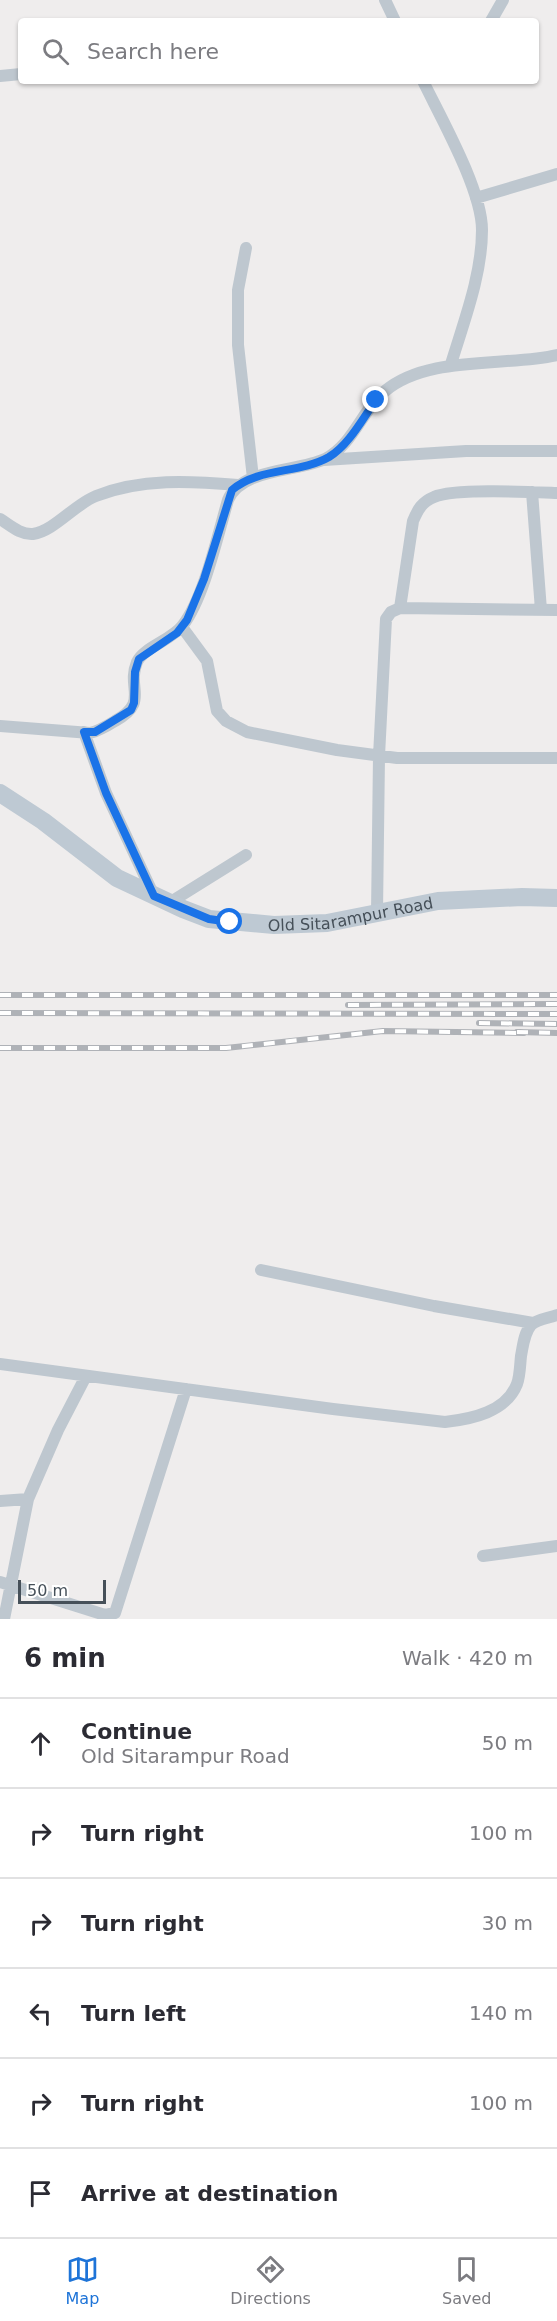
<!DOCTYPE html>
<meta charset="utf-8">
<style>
body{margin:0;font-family:"DejaVu Sans",sans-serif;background:#f2f2f3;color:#2b2b33}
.scale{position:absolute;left:18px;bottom:15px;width:88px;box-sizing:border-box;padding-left:6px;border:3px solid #465059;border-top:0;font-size:16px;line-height:21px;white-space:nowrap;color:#465059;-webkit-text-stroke:4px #fff;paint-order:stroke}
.stop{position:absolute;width:18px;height:18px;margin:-14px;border:4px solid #1a73e8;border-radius:50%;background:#fff}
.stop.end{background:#1a73e8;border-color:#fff;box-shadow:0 2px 6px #0008}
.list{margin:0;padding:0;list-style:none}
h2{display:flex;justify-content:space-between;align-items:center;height:78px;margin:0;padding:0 24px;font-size:26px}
h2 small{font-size:20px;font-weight:400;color:#7c7c81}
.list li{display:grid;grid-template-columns:39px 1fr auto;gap:18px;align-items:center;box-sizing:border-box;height:90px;padding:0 24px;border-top:2px solid #e1e1e2}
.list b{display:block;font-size:22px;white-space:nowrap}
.list p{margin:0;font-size:20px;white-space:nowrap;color:#7c7c81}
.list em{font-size:20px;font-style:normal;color:#7c7c81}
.icon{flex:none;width:33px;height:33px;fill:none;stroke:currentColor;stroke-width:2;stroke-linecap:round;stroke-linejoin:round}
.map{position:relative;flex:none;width:557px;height:1619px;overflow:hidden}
.search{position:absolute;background:#fff;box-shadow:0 2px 4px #0004;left:18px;right:18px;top:18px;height:66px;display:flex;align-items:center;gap:15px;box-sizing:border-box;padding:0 21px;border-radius:6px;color:#7c7c81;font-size:22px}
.sheet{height:618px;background:#fff}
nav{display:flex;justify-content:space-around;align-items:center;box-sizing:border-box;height:84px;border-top:2px solid #e1e1e2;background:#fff;font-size:16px;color:#7c7c81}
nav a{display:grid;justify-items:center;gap:3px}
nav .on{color:#1e74d8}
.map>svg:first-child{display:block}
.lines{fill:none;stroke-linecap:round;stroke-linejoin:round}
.street{stroke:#bec7cf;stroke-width:12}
.secondary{stroke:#bec9d3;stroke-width:18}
.rail-casing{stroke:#afb2b7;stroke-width:6}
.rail{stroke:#fff;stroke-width:4;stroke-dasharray:11;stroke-linecap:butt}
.route{stroke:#1a73e8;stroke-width:8}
.labels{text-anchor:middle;stroke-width:4.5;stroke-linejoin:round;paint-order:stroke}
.street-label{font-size:16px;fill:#465059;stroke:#fff}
</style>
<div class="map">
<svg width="557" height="1619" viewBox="0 0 557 1619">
<rect width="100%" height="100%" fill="#efeded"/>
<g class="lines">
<path class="street" d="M385,0L395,21
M491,21L503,0
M0,76L21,74
M423,81C441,118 482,190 482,230C482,275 464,321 451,364
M476,198L557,174
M246,248L238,290V345L253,478
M324,460L466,451H557
M532,492L541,610
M0,519C10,525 20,535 33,534C54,531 75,504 96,496C141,478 191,481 238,485
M400,608L413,521C418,509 422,502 434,497C454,488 532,492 557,493
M182,627L207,661L217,711L226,721L247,732L337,750L397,758H557
M0,726L90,733C99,731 107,726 115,721C150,701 126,689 137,662C144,647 172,640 183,625C204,598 218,534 228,500C241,468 297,472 325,459C353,445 362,410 385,391C428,355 504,367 557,355
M84,732L106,793L154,896
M169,903L246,855
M377,913L379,756L386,619L391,612L400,608L557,610
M261,1270L434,1306L533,1323
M0,1364L333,1409L445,1422C472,1419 506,1412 517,1384C520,1376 520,1365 521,1356C523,1346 524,1333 531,1325C537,1319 549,1318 557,1315
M0,1501L28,1499
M483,1556L557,1546
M0,1582L105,1615L115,1613L186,1389
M4,1619L28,1499L58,1430L86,1376"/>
<path class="secondary" id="s1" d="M0,793L43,821L117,878L183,909L209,919L274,925L327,923L438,901L522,897L557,898"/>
<defs>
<path id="rail" d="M0,995H557
M348,1005L557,1004
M0,1013L557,1014
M479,1023L557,1024
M517,1032L557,1033
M0,1048H226L383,1031L524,1033"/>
</defs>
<use href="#rail" class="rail-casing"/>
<use href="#rail" class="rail"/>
</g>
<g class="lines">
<path class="route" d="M230,922L209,919L154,896L106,793L84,732H95L131,710L134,703L135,672L139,659L177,633L187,620L204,579L232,490C259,467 299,474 329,457C349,445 363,418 376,400"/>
</g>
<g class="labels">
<g class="street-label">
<text dy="6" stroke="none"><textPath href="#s1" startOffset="388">Old Sitarampur Road</textPath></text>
</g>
</g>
</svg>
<div class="scale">50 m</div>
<div class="stop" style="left:230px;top:922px"></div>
<div class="stop end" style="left:376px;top:400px"></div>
<div class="search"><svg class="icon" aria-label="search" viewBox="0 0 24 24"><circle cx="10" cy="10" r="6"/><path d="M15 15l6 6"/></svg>Search here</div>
</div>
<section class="sheet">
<h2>6 min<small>Walk · 420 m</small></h2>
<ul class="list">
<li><svg class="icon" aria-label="ahead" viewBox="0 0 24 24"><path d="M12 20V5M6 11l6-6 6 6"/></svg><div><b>Continue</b><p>Old Sitarampur Road</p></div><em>50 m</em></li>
<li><svg class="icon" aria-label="right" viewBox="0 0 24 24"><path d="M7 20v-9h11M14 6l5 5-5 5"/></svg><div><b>Turn right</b></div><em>100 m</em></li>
<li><svg class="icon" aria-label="right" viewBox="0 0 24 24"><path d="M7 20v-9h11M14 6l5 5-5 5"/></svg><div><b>Turn right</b></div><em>30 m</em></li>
<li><svg class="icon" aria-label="left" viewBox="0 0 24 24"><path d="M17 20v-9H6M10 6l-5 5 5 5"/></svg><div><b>Turn left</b></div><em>140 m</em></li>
<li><svg class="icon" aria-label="right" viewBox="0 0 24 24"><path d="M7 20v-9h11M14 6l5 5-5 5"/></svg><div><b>Turn right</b></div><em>100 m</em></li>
<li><svg class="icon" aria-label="arrive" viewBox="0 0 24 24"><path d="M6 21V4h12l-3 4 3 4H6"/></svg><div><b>Arrive at destination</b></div></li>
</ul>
</section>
<nav>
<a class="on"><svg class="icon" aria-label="map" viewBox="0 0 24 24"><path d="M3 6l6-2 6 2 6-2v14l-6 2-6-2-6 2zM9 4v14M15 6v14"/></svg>Map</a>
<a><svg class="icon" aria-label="directions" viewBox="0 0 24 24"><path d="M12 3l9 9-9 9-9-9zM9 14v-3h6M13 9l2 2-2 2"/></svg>Directions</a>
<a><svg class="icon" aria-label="saved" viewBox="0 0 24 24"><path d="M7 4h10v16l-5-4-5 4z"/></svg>Saved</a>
</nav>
